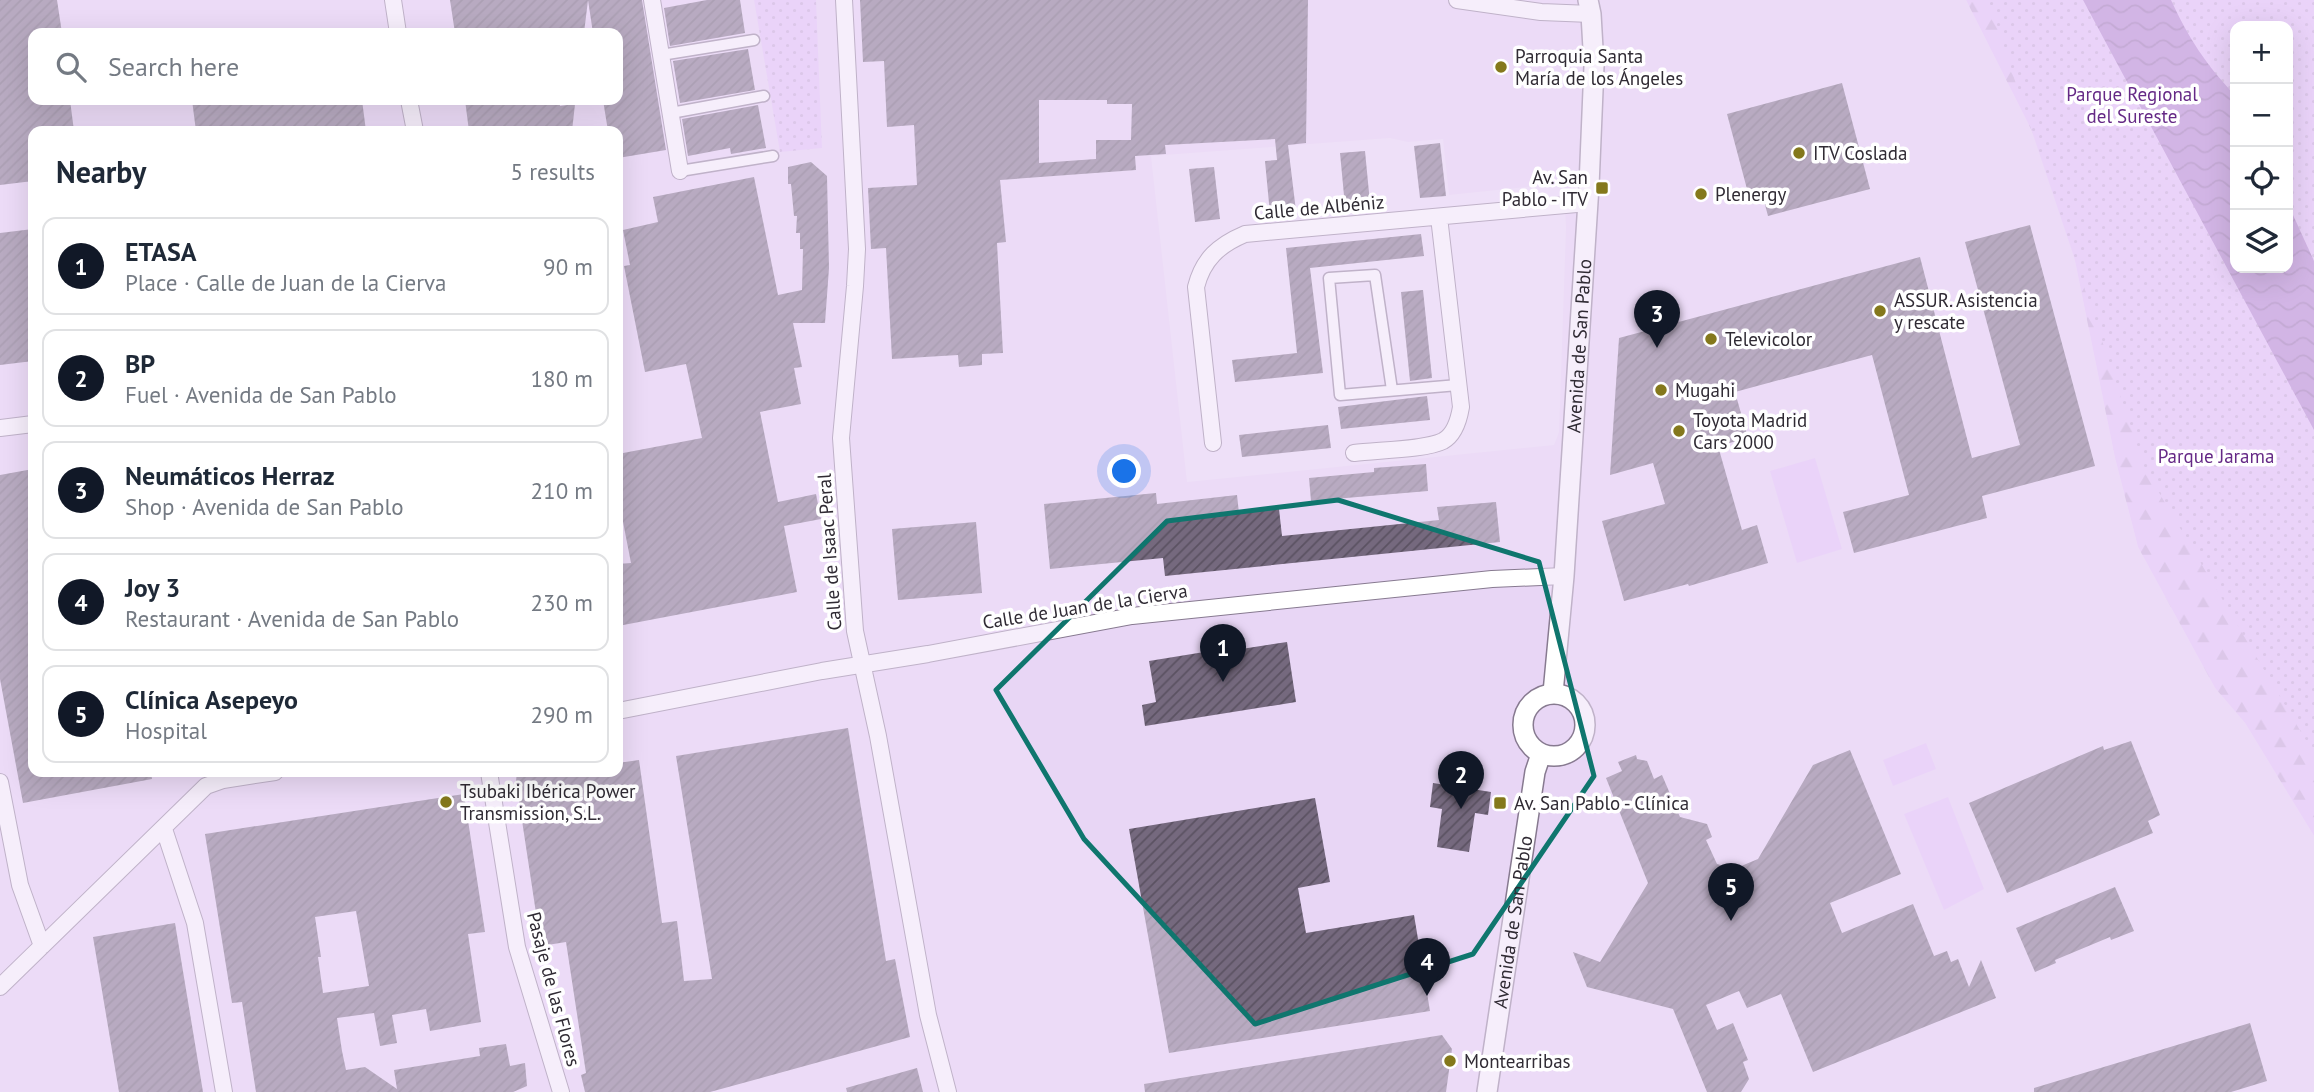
<!DOCTYPE html>
<meta charset="utf-8">
<style>
body{margin:0;font-family:"PT Sans",sans-serif;background:#f6f6f7;color:#1f2937}
.controls{position:absolute;right:21px;top:21px;display:grid;overflow:hidden;border-radius:14px;box-shadow:0 7px 28px #0002}
.controls button{width:63px;height:63px;display:grid;place-items:center;padding:0;border:0;border-bottom:2px solid #e0e1e3;background:#fff;color:#1f2937;font:35px sans-serif}
.you{position:absolute;left:1125px;top:472px;width:24px;height:24px;margin:-18px;border:5px solid #fff;border-radius:50%;background:#1a73e8;box-shadow:0 0 0 10px #1a73e833}
.badge{display:grid;place-items:center;width:46px;height:46px;border-radius:50%;background:#111827;color:#fff;font-size:23px;font-weight:700}
.pin{position:absolute;translate:-50% -58px;filter:drop-shadow(0 2px 4px #0008)}
.pin::after{content:'';position:absolute;top:37px;width:24px;height:21px;background:inherit;clip-path:polygon(0 0,100% 0,50% 100%)}
.list{margin:0;padding:0;list-style:none}
h2{display:flex;justify-content:space-between;align-items:center;height:91px;margin:0;padding:0 28px;font-size:30px}
h2 small{font-size:23px;font-weight:400;color:#747a83}
.list li{display:grid;grid-template-columns:46px 1fr auto;gap:21px;align-items:center;box-sizing:border-box;height:98px;margin:0 14px 14px;padding:0 14px;border:2px solid #e0e1e3;border-radius:14px}
.list b{display:block;font-size:26px;white-space:nowrap}
.list p{margin:0;font-size:23px;white-space:nowrap;color:#747a83}
.list em{font-size:23px;font-style:normal;color:#747a83}
.icon{flex:none;width:38px;height:38px;fill:none;stroke:currentColor;stroke-width:2;stroke-linecap:round;stroke-linejoin:round}
.map{position:relative;flex:none;width:2314px;height:1092px;overflow:hidden}
.search{position:absolute;background:#fff;box-shadow:0 7px 28px #0002;left:28px;top:28px;width:595px;height:77px;display:flex;align-items:center;gap:18px;box-sizing:border-box;padding:0 24px;border-radius:14px;color:#747a83;font-size:26px}
.panel{position:absolute;background:#fff;box-shadow:0 7px 28px #0002;left:28px;top:126px;width:595px;height:651px;border-radius:14px}
.map>svg:first-child{display:block}
.built{fill:#e8d6f5;fill-rule:evenodd}
.forest{fill:url(#forest-firs)}
.park{fill:url(#park-dots);fill-rule:evenodd}
.garden{fill:#e5c4fb}
.water{fill:url(#water-waves)}
.building{fill:url(#building-hatch);fill-rule:evenodd}
.lines{fill:none;stroke-linecap:round;stroke-linejoin:round}
.pedestrian-casing{stroke:#877a90;stroke-width:13}
.minor-casing{stroke:#877a90;stroke-width:18}
.tertiary-casing{stroke:#877a90;stroke-width:22}
.pedestrian{stroke:#fff;stroke-width:10}
.minor{stroke:#fff;stroke-width:16}
.tertiary{stroke:#fff;stroke-width:19}
.marked{fill:none;stroke:#0f766e;stroke-width:5;stroke-linejoin:round}
.poi-dot{fill:#84781c;stroke:#fff;stroke-width:2.5}
.labels{text-anchor:middle;stroke-width:7;stroke-linejoin:round;paint-order:stroke}
.poi-label{font-size:19px;fill:#302b34;stroke:#fff;text-anchor:start}
.park-label{font-size:19px;fill:#652986;stroke:#fff}
.street-label{font-size:19px;fill:#302b34;stroke:#fff}
</style>
<div class="map">
<svg width="2314" height="1092" viewBox="0 0 2314 1092">
<defs>
<pattern id="forest-firs" width="22" height="20" patternUnits="userSpaceOnUse" patternTransform="scale(1.75)"><rect width="22" height="20" fill="#e5c4fb"/><path d="M5 1l3.5 6h-7zM16 11l3.5 6h-7z" fill="#c5a9d8"/></pattern>
<pattern id="park-dots" width="8" height="8" patternUnits="userSpaceOnUse" patternTransform="scale(1.75)"><rect width="8" height="8" fill="#e5c4fb"/><path d="M2 2h.1M6 6h.1" fill="none" stroke="#c5a9d8" stroke-width="1.8" stroke-linecap="round"/></pattern>
<pattern id="water-waves" width="16" height="10" patternUnits="userSpaceOnUse" patternTransform="scale(1.75)"><rect width="16" height="10" fill="#b080cf"/><path d="M0 5q4-4 8 0t8 0" fill="none" stroke="#9069a9"/></pattern>
<pattern id="building-hatch" width="6" height="6" patternUnits="userSpaceOnUse" patternTransform="scale(1.75)"><rect width="6" height="6" fill="#75697e"/><path d="M-1 1l2-2M0 6l6-6M5 7l2-2" fill="none" stroke="#5b5262"/></pattern>
</defs>
<rect width="100%" height="100%" fill="#eee0f8"/>
<path class="built" d="M0,0H1966L2060,187L2115,458L2138,547L2215,688L2245,723L2314,836V1092H0ZM33,33H618V100H33ZM33,131H618V772H33ZM1390,138L1408,142L1443,139L1449,195L1564,183L1566,228L1559,432L1554,445L1187,482L1151,156Z"/>
<path class="forest" d="M1966,0H2083L2314,430V836L2245,723L2215,688L2138,547L2115,458L2060,187Z"/>
<path class="park" d="M754,0H816L822,148L780,152Z
M1988,0H2314V754L2145,469ZM2235,26H2288V268H2235Z"/>
<path class="garden" d="M1815,458L1842,549L1797,563L1770,471Z
M1926,743L1936,769L1893,786L1883,760Z
M1948,797L1984,889L1944,910L1904,814Z"/>
<path class="water" d="M2083,0H2171C2188,37 2206,65 2235,95V268H2288V204L2314,261V430Z"/>
<path class="building" d="M0,0H57L62,33H33V100H70L74,131H33V181L0,185Z
M450,0H588L584,33H455Z
M588,0H642L666,150L618,158V131H608L603,100H618V33H593Z
M707,0H740L745,33L670,46L664,8Z
M860,0H1308L1306,143L1288,145L1296,211L1270,214L1265,161L1277,160L1275,139L1165,145L1166,154L1135,156L1136,170L1000,180L1006,242L997,243L1003,353L982,354V365L959,367L958,355L892,359L886,248L871,249L868,188L917,185L914,125L887,127L884,61L863,62ZM1039,100H1107V104H1132L1131,140H1096V159L1039,163Z
M748,49L755,90L680,103L673,61Z
M1842,83L1870,189L1768,216L1764,201L1751,204L1727,114Z
M192,100H362L366,131H196Z
M465,100H559L560,106L575,104L572,131H469Z
M758,105L766,148L731,154L730,148L688,156L682,119Z
M1440,143L1446,196L1420,198L1414,146Z
M1365,151L1370,203L1345,206L1340,153Z
M811,162L827,176L829,268L825,323H793L802,367L794,368L801,404L760,412L778,502L816,494L821,519L784,526L797,592L618,626V564L631,563L618,496V454L702,438L686,364L645,372L624,266L630,265L623,230L658,222L653,197L754,177L778,295L802,290L803,249H800V233H796L797,216H794L791,184H788V167Z
M1214,167L1220,219L1195,222L1189,169Z
M2030,225L2095,466L1982,496L1987,518L1854,553L1843,512L1909,495L1872,355L1735,392L1748,438L1718,446L1742,530L1757,525L1768,563L1689,586L1688,584L1624,601L1602,521L1665,504L1653,463L1610,475L1619,338L1920,257L1972,458L2020,445L1965,242Z
M33,229V361L0,365V233Z
M1421,234L1424,256L1310,268L1323,373L1235,382L1232,360L1297,353L1286,248Z
M1423,290L1432,378L1410,381L1401,292Z
M1427,396L1430,420L1341,429L1338,407Z
M1328,425L1331,448L1242,457L1239,435Z
M1426,464L1428,491L1311,501L1309,478L1374,472V468Z
M33,469V772H151L152,779L23,803L0,679V475Z
M1156,493L1157,504L1237,495L1239,513L1279,509L1282,536L1439,520L1437,507L1496,502L1500,542L1165,576L1163,558L1050,569L1044,504Z
M976,522L982,593L898,600L892,529Z
M1287,642L1296,702L1145,726L1142,705L1156,702L1149,661L1235,647V650Z
M848,728L886,961L895,959L910,1037L710,1092H585L581,1075L586,1073L566,942L541,946L516,781L517,772H618V763L639,760L662,923L677,921L684,981L712,979L676,756Z
M2131,741L2160,815L2148,821L2153,833L2007,893L1969,803L2103,746L2104,750Z
M1850,750L1901,874L1830,903L1842,933L1913,904L1934,956L1947,951L1951,962L1958,959L1969,987L1981,960L1996,998L1813,1072L1781,994L1747,1008L1739,991L1706,1005L1717,1030L1733,1023L1748,1060L1743,1062L1749,1079L1741,1092H1707L1673,1009L1587,987L1573,952L1600,962L1648,883L1606,778L1622,771L1618,762L1636,755L1637,759L1647,761L1654,779L1662,775L1680,817L1707,824L1712,837L1706,840L1717,864L1734,869L1758,859L1813,765Z
M1433,783L1491,792L1488,815L1475,813L1469,852L1437,847L1442,809L1430,807Z
M464,794L485,932L468,934L481,1022L430,1031L426,1009L392,1015L397,1043L380,1046L374,1013L337,1018L342,1051L346,1070L365,1067L397,1089L394,1070L480,1056L479,1048L506,1044L510,1066L525,1063L527,1086L513,1092H256L242,1002L232,1003L205,834ZM356,911L369,986L323,993L318,957H321L315,917Z
M1315,798L1330,882L1298,888L1306,933L1414,915L1430,1011L1169,1053L1129,829Z
M2115,887L2134,931L2111,940L2110,937L2055,960L2056,963L2035,972L2016,928Z
M175,923L203,1092H119L93,937Z
M2250,1023L2267,1081L2231,1092H2034V1088Z
M1442,1035L1452,1049L1446,1092H1145L1144,1084Z
M917,1068L923,1092H847L846,1088Z"/>
<g class="lines">
<defs>
<path id="pedestrian" d="M661,55L754,40
M671,113L764,96
M680,171L773,156
M1392,390L1375,275L1329,278L1340,395L1458,385"/>
<path id="minor" d="M393,0L398,33
M652,0L680,171
M844,0L857,249L855,286L841,438L855,631L878,736L928,1015L948,1092
M1457,0L1541,12L1591,14
M409,100L415,131
M0,428L33,424
M1213,443L1196,287C1203,259 1219,245 1245,234L1588,203
M1354,453C1376,450 1425,450 1443,441C1454,435 1459,419 1461,407L1439,217
M618,711L822,671L928,654L1132,616L1492,579L1564,576
M489,772L517,947L561,1092
M0,782L20,885L42,946
M164,829L195,923L224,1092
M0,987L206,786L223,780L275,772"/>
<g id="tertiary">
<path id="s1" d="M1553,693L1564,576L1589,186L1594,66L1591,14L1588,0"/>
<circle cx="1554" cy="725" r="31"/>
<path id="s2" d="M1487,1092L1535,772L1541,754"/>
</g>
</defs>
<use href="#pedestrian" class="pedestrian-casing"/>
<use href="#minor" class="minor-casing"/>
<use href="#tertiary" class="tertiary-casing"/>
<use href="#pedestrian" class="pedestrian"/>
<use href="#minor" class="minor"/>
<use href="#tertiary" class="tertiary"/>
</g>
<path d="M0 0H2314V1092H0ZM1338,500L1539,562L1594,776L1473,954L1255,1024L1084,839L996,690L1167,521Z" fill="#eee0f8" fill-opacity=".55" fill-rule="evenodd"/>
<path class="marked" d="M1338,500L1539,562L1594,776L1473,954L1255,1024L1084,839L996,690L1167,521Z"/>
<g class="poi-dot">
<circle cx="1501" cy="67" r="7"/>
<circle cx="1799" cy="153" r="7"/>
<rect x="1595" y="181" width="14" height="14" rx="3.5"/>
<circle cx="1701" cy="194" r="7"/>
<circle cx="1880" cy="311" r="7"/>
<circle cx="1711" cy="339" r="7"/>
<circle cx="1661" cy="390" r="7"/>
<circle cx="1679" cy="431" r="7"/>
<circle cx="446" cy="802" r="7"/>
<rect x="1493" y="796" width="14" height="14" rx="3.5"/>
<circle cx="1450" cy="1061" r="7"/>
</g>
<g class="labels">
<g class="poi-label">
<text x="1515" y="63">Parroquia Santa<tspan x="1515" dy="22">María de los Ángeles</tspan></text>
<text x="1813" y="160">ITV Coslada</text>
<text x="1588" y="184" text-anchor="end">Av. San<tspan x="1588" dy="22">Pablo - ITV</tspan></text>
<text x="1715" y="201">Plenergy</text>
<text x="1894" y="307">ASSUR. Asistencia<tspan x="1894" dy="22">y rescate</tspan></text>
<text x="1725" y="346">Televicolor</text>
<text x="1675" y="397">Mugahi</text>
<text x="1693" y="427">Toyota Madrid<tspan x="1693" dy="22">Cars 2000</tspan></text>
<text x="460" y="798">Tsubaki Ibérica Power<tspan x="460" dy="22">Transmission, S.L.</tspan></text>
<text x="1514" y="810">Av. San Pablo - Clínica</text>
<text x="1464" y="1068">Montearribas</text>
</g>
<g class="park-label">
<text x="2132" y="101">Parque Regional<tspan x="2132" dy="22">del Sureste</tspan></text>
<text x="2216" y="463">Parque Jarama</text>
</g>
<g class="street-label">
<text transform="translate(1319 207) rotate(-5)" y="7">Calle de Albéniz</text>
<text dy="7" stroke="none"><textPath href="#s1" startOffset="348">Avenida de San Pablo</textPath></text>
<text transform="translate(829 552) rotate(-94)" y="7">Calle de Isaac Peral</text>
<text transform="translate(1085 606) rotate(-9)" y="7">Calle de Juan de la Cierva</text>
<text dy="7" stroke="none"><textPath href="#s2" startOffset="172">Avenida de San Pablo</textPath></text>
<text transform="translate(554 989) rotate(75)" y="7">Pasaje de las Flores</text>
</g>
</g>
</svg>
<div class="controls">
<button>+</button>
<button>−</button>
<button><svg class="icon" aria-label="locate" viewBox="0 0 24 24"><circle cx="12" cy="12" r="6"/><path d="M12 2v4M12 18v4M2 12h4M18 12h4"/></svg></button>
<button><svg class="icon" aria-label="layers" viewBox="0 0 24 24"><path d="M12 4l9 5-9 5-9-5zM3 14l9 5 9-5"/></svg></button>
</div>
<div class="you"></div>
<div class="pin badge" style="left:1223px;top:682px">1</div>
<div class="pin badge" style="left:1461px;top:809px">2</div>
<div class="pin badge" style="left:1657px;top:348px">3</div>
<div class="pin badge" style="left:1427px;top:996px">4</div>
<div class="pin badge" style="left:1731px;top:921px">5</div>
<div class="search"><svg class="icon" aria-label="search" viewBox="0 0 24 24"><circle cx="10" cy="10" r="6"/><path d="M15 15l6 6"/></svg>Search here</div>
<section class="panel">
<h2>Nearby<small>5 results</small></h2>
<ul class="list">
<li><span class="badge">1</span><div><b>ETASA</b><p>Place · Calle de Juan de la Cierva</p></div><em>90 m</em></li>
<li><span class="badge">2</span><div><b>BP</b><p>Fuel · Avenida de San Pablo</p></div><em>180 m</em></li>
<li><span class="badge">3</span><div><b>Neumáticos Herraz</b><p>Shop · Avenida de San Pablo</p></div><em>210 m</em></li>
<li><span class="badge">4</span><div><b>Joy 3</b><p>Restaurant · Avenida de San Pablo</p></div><em>230 m</em></li>
<li><span class="badge">5</span><div><b>Clínica Asepeyo</b><p>Hospital</p></div><em>290 m</em></li>
</ul>
</section>
</div>
